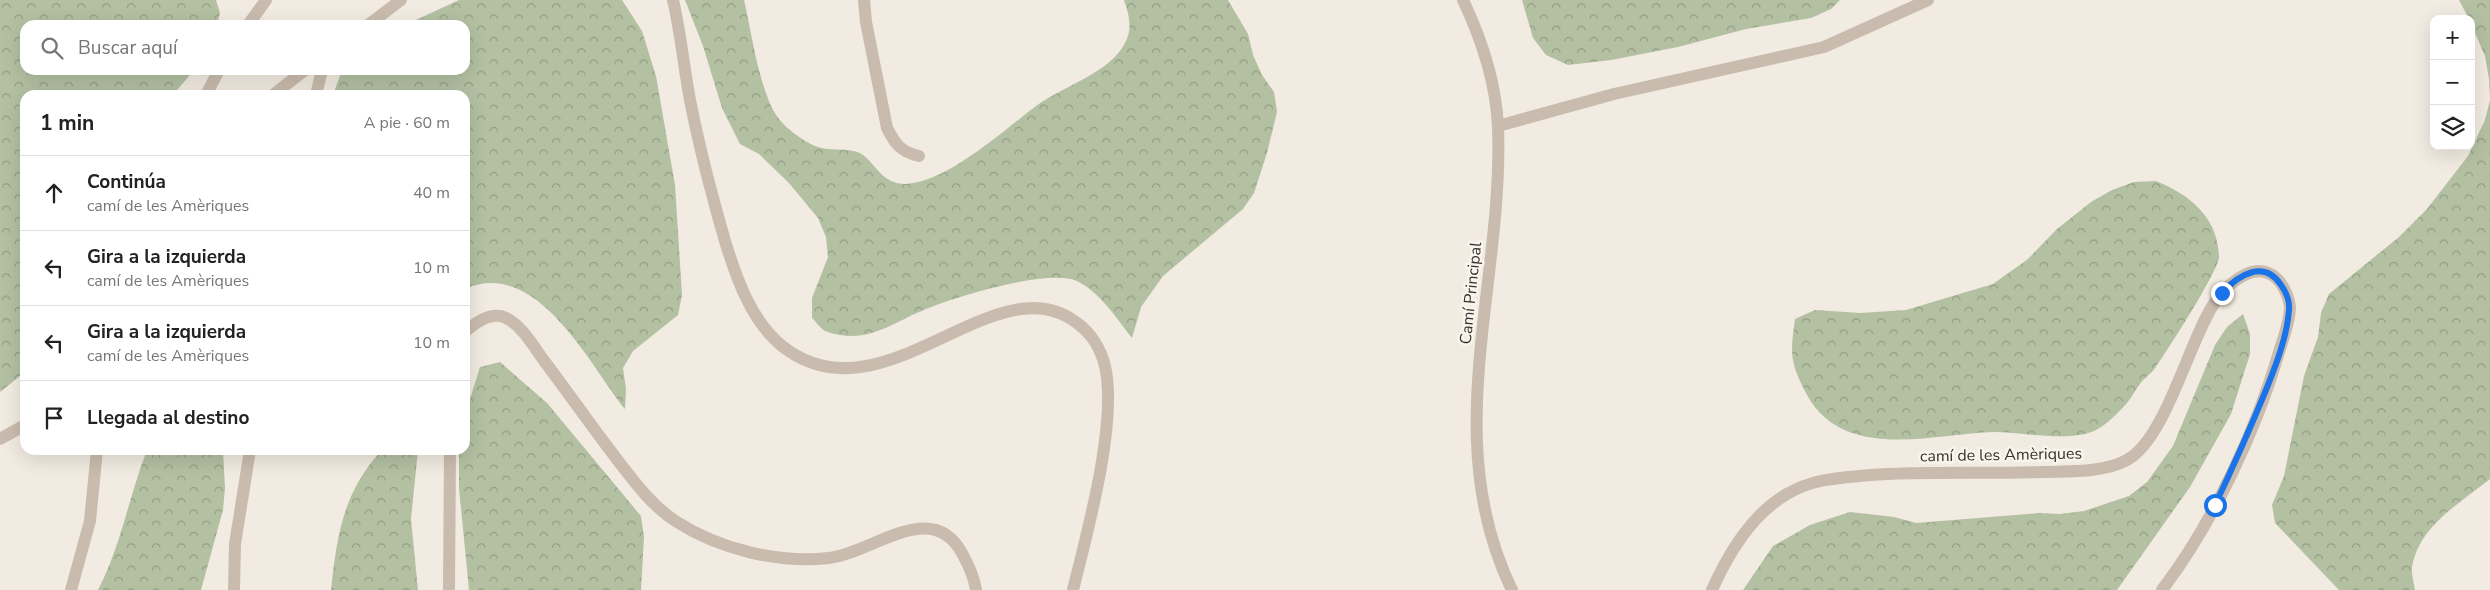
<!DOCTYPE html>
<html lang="es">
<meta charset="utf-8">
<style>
body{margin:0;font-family:"Nunito Sans",sans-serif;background:#f2f2f2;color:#222}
.controls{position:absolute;right:15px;top:15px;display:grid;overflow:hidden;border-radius:10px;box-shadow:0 5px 20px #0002}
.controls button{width:45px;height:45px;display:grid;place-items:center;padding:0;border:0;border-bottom:1px solid #e0e0e0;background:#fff;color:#222;font:25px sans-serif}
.stop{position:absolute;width:15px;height:15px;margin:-11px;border:4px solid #1a73e8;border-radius:50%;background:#fff}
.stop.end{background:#1a73e8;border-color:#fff;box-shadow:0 1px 5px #0008}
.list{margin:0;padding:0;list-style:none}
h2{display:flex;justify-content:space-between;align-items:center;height:65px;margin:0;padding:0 20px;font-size:21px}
h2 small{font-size:16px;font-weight:400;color:#767676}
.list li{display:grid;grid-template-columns:32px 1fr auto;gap:15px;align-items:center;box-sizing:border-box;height:75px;padding:0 20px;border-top:1px solid #e0e0e0}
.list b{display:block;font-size:19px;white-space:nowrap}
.list p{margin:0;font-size:16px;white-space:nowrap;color:#767676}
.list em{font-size:16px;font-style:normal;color:#767676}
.icon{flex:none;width:28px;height:28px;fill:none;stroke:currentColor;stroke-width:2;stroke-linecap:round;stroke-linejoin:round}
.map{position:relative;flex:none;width:2490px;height:590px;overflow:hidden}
.search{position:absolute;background:#fff;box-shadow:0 5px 20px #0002;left:20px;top:20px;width:450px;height:55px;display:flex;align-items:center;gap:12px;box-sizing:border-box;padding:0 18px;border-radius:15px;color:#767676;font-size:19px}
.panel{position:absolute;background:#fff;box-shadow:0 5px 20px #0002;left:20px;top:90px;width:450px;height:365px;border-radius:15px}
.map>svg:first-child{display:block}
.forest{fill:url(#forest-crowns)}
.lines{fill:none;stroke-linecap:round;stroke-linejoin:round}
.minor{stroke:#c9bcae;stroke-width:12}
.route{stroke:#1a73e8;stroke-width:6}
.labels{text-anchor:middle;stroke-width:5;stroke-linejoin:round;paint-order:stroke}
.street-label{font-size:16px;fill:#38312c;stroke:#f9f5ee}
</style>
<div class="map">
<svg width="2490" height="590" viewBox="0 0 2490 590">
<defs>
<pattern id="forest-crowns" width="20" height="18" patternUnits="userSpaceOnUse" patternTransform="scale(1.25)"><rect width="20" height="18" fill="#b3c0a2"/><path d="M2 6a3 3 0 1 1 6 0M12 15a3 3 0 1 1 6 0" fill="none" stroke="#939d84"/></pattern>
</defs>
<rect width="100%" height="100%" fill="#f1ebe1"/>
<path class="forest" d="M0,0H216L220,13L217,25H25V70H194L173,95H25V372L0,392Z
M459,0H622L642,31L656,76L675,185L682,295L678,315L633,351L623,368L626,389L625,409C589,364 537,257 465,289V95H333L342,70H465V25H405Z
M685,0H744C752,35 757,74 771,106C779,124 798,138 815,146C828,152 847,147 860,153C871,159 878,175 891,181C930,199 1006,128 1036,106C1062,87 1111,72 1125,43C1133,28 1129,15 1124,0H1228L1248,34L1253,55L1262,75L1274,92L1277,112L1267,153L1254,193L1243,209L1163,276L1141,307L1132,338C1116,318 1101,293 1077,281C1049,268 955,297 926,309C898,320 872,341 840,335C836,334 829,333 825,331C820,328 816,322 812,318V298L828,257L826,237L818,218L789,183L759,154L740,144L722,108L703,46Z
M1522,0H1840L1831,9L1811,18L1746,29L1678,47L1611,60L1568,65L1546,55L1533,38Z
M2459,0H2490V479C2460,503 2419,526 2412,567C2411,574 2414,583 2415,590H2339L2275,523L2272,505L2284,476L2304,376L2318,337L2321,313L2329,294L2399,237L2427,209L2468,156L2485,120L2490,100L2489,79L2485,56L2471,24V19H2469Z
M2156,181C2190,195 2218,217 2219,257C2219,270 2166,353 2155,368C2151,374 2144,378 2140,384C2135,390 2132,397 2127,403C2119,412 2106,425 2096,430C2069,443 2024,432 1994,432C1932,434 1844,462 1807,395C1790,362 1790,356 1795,319L1815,310L1860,313L1906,310L1993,284L2028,259L2057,229L2091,202L2112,190L2134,182Z
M2243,314L2250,334V354L2231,414L2190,487L2117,590H1743L1773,546L1810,525L1850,512L1894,517L1916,523L2039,513L2060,514L2084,511L2129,496L2147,482L2173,446L2215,345L2227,327Z
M500,362L547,403L641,516L644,537L641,590H469L459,488V450H465V415L480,367Z
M147,450H223L225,488L223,510L201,590H98C121,546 129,496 147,450Z
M382,450H418L411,519L418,590H331C337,535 343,492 382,450Z"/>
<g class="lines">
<path class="minor" d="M673,0C681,34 684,70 691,105C700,150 712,196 725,241C736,277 751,321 782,346C883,426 995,259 1077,323C1091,333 1101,349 1105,366C1118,422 1087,533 1073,590
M864,0L866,22L887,128C895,144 901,152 919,156
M1463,0C1482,40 1496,82 1498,127C1504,284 1438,438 1512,590
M248,25L266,0
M368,25L401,0
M206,95L219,70
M273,95L305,70
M316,95L322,70
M1498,126L1614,94L1824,47L1928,0
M465,332C476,322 493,310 508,319C523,327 535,349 545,362C570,395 594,430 619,462C636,484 653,507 677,522C719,549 779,564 829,558C873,553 933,496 963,555C969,566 974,577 976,590
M0,439L25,425
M71,590L90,521L97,450
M234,590L235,544L250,450
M449,590L450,450
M1712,590C1728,554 1752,514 1787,494C1814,478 1840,478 1870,475C1928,471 1985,474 2042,472C2069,471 2103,473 2127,460C2166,439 2189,340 2215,302C2229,282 2259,256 2280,282C2285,289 2289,299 2290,307C2290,321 2284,336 2280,349C2257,429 2213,523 2162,590"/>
</g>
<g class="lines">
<path class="route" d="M2215,505C2233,467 2250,429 2266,390C2276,365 2287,337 2289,310C2290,301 2286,292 2281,285C2264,259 2238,275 2222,293"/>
</g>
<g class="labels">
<g class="street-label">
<text transform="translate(1470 293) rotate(-84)" y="6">Camí Principal</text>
<text transform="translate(2001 454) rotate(-1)" y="6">camí de les Amèriques</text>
</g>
</g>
</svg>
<div class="controls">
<button>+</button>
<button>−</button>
<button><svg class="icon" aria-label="layers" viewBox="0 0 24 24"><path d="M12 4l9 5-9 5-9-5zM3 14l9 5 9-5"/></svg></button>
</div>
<div class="stop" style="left:2215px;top:505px"></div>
<div class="stop end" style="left:2222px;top:293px"></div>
<div class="search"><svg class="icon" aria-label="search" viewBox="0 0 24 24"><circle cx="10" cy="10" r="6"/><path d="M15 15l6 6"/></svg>Buscar aquí</div>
<section class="panel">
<h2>1 min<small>A pie · 60 m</small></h2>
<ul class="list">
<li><svg class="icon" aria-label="ahead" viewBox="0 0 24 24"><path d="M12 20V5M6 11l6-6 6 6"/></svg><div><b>Continúa</b><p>camí de les Amèriques</p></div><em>40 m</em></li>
<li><svg class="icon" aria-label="left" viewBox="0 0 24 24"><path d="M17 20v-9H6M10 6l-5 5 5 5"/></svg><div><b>Gira a la izquierda</b><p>camí de les Amèriques</p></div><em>10 m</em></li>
<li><svg class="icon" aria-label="left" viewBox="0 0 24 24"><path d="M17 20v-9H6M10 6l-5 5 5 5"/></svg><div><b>Gira a la izquierda</b><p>camí de les Amèriques</p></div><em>10 m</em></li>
<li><svg class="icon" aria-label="arrive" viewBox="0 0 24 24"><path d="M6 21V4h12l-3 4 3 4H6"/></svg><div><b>Llegada al destino</b></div></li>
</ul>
</section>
</div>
